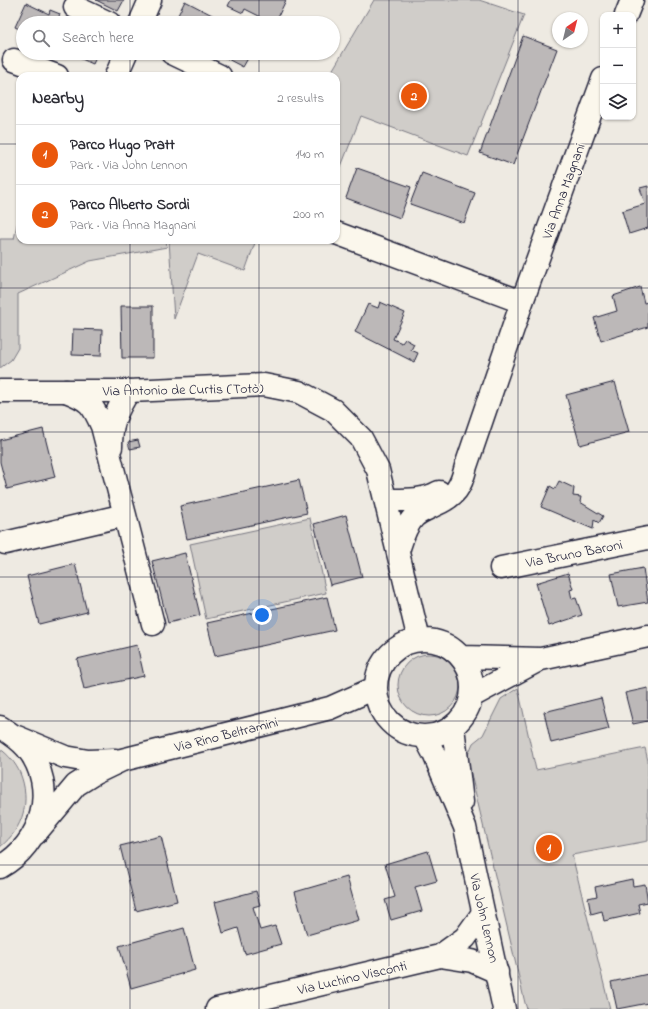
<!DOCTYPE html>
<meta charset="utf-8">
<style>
body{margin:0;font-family:"Indie Flower",sans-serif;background:#f7f7f7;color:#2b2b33}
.controls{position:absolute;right:12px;top:12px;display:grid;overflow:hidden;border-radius:8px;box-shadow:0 1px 3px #0004}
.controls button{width:36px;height:36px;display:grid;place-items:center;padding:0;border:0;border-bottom:1px solid #e1e1e2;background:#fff;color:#2b2b33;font:20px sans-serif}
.compass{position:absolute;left:552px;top:12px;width:36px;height:36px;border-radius:50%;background:#fff;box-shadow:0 1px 3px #0004;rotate:35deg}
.you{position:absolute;left:262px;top:615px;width:14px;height:14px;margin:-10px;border:3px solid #fff;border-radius:50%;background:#1a73e8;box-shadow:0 0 0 6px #1a73e833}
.badge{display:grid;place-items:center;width:26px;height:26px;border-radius:50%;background:#ea580c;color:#fff;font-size:13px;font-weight:700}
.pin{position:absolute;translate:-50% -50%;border:2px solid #fff;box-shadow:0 1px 4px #0006}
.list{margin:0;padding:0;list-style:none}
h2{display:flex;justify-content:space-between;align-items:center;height:52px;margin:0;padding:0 16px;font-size:17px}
h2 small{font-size:13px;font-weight:400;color:#7c7c81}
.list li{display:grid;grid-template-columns:26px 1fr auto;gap:12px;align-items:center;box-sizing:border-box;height:60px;padding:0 16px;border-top:1px solid #e1e1e2}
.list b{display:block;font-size:15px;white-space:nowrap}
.list p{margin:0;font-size:13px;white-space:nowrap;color:#7c7c81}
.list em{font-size:13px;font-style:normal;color:#7c7c81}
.icon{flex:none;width:22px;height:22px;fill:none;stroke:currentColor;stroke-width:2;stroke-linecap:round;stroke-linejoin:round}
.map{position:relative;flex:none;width:648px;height:1009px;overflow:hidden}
.search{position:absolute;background:#fff;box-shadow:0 1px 3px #0004;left:16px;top:16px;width:324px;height:44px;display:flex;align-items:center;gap:10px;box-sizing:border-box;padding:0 14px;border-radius:22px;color:#7c7c81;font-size:15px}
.panel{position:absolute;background:#fff;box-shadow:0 1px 3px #0004;left:16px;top:72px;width:324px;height:172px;border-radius:12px}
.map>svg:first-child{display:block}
.green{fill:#d0cdc9;stroke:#797882}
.building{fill:#bcb8b8;stroke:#22223b}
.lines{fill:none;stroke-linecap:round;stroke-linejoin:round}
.street-casing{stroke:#22223b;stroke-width:25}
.secondary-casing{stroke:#22223b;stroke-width:25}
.street{stroke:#fbf7ec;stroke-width:22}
.secondary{stroke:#fbf7ec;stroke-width:22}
.grid{fill:none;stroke:#22223b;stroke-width:1;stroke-opacity:0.55}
.labels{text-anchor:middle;stroke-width:3;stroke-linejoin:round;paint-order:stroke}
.street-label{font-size:14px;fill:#22223b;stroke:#fbf7ec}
</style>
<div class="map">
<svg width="648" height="1009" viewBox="0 0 648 1009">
<rect width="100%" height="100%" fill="#eeeae2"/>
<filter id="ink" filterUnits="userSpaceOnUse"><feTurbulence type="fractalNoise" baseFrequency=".025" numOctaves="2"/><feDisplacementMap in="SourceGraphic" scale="8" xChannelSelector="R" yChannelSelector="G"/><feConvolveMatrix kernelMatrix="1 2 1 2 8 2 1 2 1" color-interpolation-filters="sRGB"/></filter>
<g filter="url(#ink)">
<path class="green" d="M374,0H479L524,15L468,156L361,116L336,179V76H329Z
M20,211V240H166L167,247L90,261L18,294V348L11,360L0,368V239H14Z
M169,240H256L245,271L198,254L174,319Z
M310,518L326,593L206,619L190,544Z
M398 685a31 31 0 1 1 62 0a31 31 0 1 1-62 0Z
M518,688L536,770L645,748L648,761V841L572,855L610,1009H527L525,1003L467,757L473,743L483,735L501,699Z
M0,749C8,754 16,764 20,773C31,800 24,828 0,847Z"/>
<path class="building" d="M96,0H124L118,11Z
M231,0H286L275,23H264L259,20L261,17L245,9L243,13L228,6Z
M185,1L214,16L210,23H174Z
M26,3L49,14L50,10L60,14L56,23H23V31L15,27Z
M523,36L557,49L513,165L480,153Z
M68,53H98L93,64Z
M216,53H251L243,67Z
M357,168L411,187L400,218L346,198Z
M422,173L475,193L464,223L410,204Z
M648,186V228L629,234L622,211L645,204L640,188Z
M640,287L644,303L648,302V327L601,341L594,318L617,311L613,296Z
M380,302L405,313L393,339L402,343L405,339L414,344L411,350L418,353L414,362L355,332L368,304L378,308Z
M121,306H153V358H122Z
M73,329L102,330L101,356L72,355Z
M615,382L629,432L580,445L566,395Z
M43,429L55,477L7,489L0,462V440Z
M138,440L140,447L130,449L128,442Z
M299,480L307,513L187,539L180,506Z
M559,481L574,488L573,496L581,497L580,502L603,516L599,523L594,520L593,529L541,507L550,486L555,489Z
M346,515L362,577L330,585L314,524Z
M185,553L200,615L168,623L152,561Z
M75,564L87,612L39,624L27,576Z
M643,568L648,602L618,607L611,574Z
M568,573L573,589L570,590L572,599L576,598L582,615L549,626L536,583Z
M327,597L335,630L215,656L207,623Z
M137,645L144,676L84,689L77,659Z
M648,688V721L633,724L625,693Z
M601,698L609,729L551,743L544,712Z
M161,836L177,901L136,911L120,846Z
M428,851L437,881L415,887L422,911L391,920L385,900L395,897L385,864Z
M347,877L359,920L307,935L295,892Z
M632,879L633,886L645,884L648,902L638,904L640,913L604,921L602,911L591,914L588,898L597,896L595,887Z
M256,891L260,905L253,907L260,930L275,926L281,944L245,954L238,928L223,933L215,902Z
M184,928L195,970L131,988L119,946Z
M648,974V1003L617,1009L611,982Z"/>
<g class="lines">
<defs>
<path id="street" d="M75,7L109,23
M626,15L632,0
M140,23L150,0
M172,53L220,76
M14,60L57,76
M116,76L126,53
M336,233L522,302
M66,391C89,400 92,403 102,426L153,624
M111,447C111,423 116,411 129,391
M386,500C404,500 424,501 439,492
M5,543L125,515
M398,551C402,539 405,526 414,517C420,511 428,509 435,505C456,496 461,487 466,466L522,302L603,79
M501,568L648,538
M440,956L472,961L497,972
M217,1009L440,956L465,938L483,913"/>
<path id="secondary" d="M0,391H129L264,385L299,392L333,410L361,438L378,470L419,640
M376 688a48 48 0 1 1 96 0a48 48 0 1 1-96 0Z
M462,657L541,659L648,636
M472,696L537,661
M0,727C10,733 19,739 27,748C59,788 42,844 0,867
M453,727L462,802
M17,737L65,757L88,761L115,760
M425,737L434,754L465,827L504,1009
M35,834L76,785L95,773L122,760L330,708L375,688"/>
</defs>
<use href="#street" class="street-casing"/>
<use href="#secondary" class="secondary-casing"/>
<use href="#street" class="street"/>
<use href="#secondary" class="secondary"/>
</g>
</g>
<path class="grid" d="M130,0V23M259,0V23M389,0V1009M518,0V1009M130,53V76M259,53V76M0,144H20M336,144H648M130,240V1009M259,240V1009M0,288H648M0,432H648M0,577H648M0,721H648M0,865H648"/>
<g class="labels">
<g class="street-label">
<text transform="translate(563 191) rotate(-70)" y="5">Via Anna Magnani</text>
<text transform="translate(183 389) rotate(-1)" y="5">Via Antonio de Curtis (Totò)</text>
<text transform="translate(574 553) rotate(-11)" y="5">Via Bruno Baroni</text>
<text transform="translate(226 734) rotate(-14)" y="5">Via Rino Beltramini</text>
<text transform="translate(485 918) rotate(77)" y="5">Via John Lennon</text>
<text transform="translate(352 977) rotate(-13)" y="5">Via Luchino Visconti</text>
</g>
</g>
</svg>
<div class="controls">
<button>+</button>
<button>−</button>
<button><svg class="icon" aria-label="layers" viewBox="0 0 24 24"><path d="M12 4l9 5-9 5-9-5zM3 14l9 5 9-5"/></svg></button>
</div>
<svg class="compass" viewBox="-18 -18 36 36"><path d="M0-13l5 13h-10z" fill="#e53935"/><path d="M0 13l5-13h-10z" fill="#7c7c81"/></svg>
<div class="you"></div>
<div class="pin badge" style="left:549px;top:848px">1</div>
<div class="pin badge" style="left:414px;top:96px">2</div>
<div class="search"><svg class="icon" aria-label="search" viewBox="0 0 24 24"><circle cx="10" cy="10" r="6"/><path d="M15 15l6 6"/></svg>Search here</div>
<section class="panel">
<h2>Nearby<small>2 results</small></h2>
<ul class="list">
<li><span class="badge">1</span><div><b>Parco Hugo Pratt</b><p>Park · Via John Lennon</p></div><em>140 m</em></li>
<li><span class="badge">2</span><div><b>Parco Alberto Sordi</b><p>Park · Via Anna Magnani</p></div><em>200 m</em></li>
</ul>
</section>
</div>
